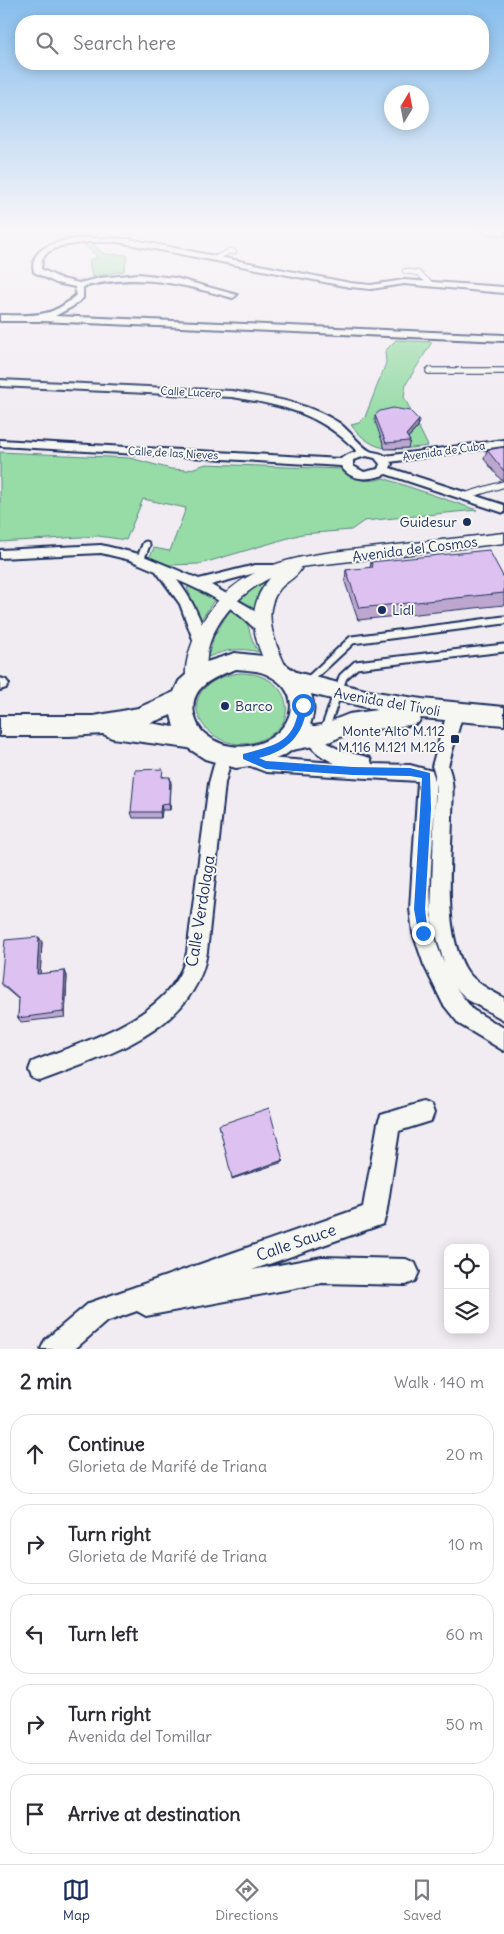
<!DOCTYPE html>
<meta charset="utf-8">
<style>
body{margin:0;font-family:Delius,sans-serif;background:#f2f2f3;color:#2b2b33}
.controls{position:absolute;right:15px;bottom:15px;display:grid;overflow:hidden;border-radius:10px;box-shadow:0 2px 12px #0003}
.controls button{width:45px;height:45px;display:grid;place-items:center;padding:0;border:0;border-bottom:1px solid #e1e1e2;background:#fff;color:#2b2b33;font:25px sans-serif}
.compass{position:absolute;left:384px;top:85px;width:45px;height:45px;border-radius:50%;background:#fff;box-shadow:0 2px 12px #0003;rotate:10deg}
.stop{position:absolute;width:15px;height:15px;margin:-11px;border:4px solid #1a73e8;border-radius:50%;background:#fff}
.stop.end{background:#1a73e8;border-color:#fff;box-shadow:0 1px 5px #0008}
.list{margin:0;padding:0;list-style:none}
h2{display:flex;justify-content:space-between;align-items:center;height:65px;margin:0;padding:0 20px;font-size:21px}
h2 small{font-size:16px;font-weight:400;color:#7c7c81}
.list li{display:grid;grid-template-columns:32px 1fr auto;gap:15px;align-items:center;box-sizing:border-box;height:80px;margin:0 10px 10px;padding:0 10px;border:1px solid #e1e1e2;border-radius:20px}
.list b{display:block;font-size:19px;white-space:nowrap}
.list p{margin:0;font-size:16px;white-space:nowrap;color:#7c7c81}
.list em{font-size:16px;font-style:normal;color:#7c7c81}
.icon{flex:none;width:28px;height:28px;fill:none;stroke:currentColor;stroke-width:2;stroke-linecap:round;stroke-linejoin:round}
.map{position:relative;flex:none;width:504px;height:1349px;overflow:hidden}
.search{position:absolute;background:#fff;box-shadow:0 2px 12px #0003;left:15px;right:15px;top:15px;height:55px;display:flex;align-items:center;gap:12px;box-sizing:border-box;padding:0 18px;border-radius:20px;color:#7c7c81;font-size:19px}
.sheet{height:515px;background:#fff}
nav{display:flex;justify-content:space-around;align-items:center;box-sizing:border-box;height:70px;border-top:1px solid #e1e1e2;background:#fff;font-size:14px;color:#7c7c81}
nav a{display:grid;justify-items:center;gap:2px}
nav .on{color:#1b2f5e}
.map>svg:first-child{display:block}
.green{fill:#97dba7;stroke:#598582}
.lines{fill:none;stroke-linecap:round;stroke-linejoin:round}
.service-far3-casing{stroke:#1b2f5e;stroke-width:6}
.service-far2-casing{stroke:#1b2f5e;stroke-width:8}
.service-far1-casing{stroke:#1b2f5e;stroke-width:11}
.service-casing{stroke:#1b2f5e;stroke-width:12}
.minor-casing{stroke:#1b2f5e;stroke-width:4}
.tertiary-casing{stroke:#1b2f5e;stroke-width:3}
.secondary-casing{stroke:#1b2f5e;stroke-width:4}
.motorway-casing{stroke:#1b2f5e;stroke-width:3}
.service-far3{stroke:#f6f6f2;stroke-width:4.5}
.service-far2{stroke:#f6f6f2;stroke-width:5.5}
.service-far1{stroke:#f6f6f2;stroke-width:7}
.service{stroke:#f6f6f2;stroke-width:9}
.minor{fill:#f6f6f2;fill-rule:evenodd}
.tertiary{fill:#f6f6f2;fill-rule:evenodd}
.secondary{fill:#f6f6f2;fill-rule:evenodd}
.motorway{fill:#f6f6f2;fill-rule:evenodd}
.wall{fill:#bea7cf;stroke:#1b2f5e}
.shaded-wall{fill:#9b88a9;stroke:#1b2f5e}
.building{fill:#ddc2f1;stroke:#1b2f5e}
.route{fill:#1a73e8}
.poi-dot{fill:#1b2f5e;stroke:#f6f6f2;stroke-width:2}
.labels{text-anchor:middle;stroke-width:4;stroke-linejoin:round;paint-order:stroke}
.far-street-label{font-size:11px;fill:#1b2f5e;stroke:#f6f6f2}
.poi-label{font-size:14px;fill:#1b2f5e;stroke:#f6f6f2;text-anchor:end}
.street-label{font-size:14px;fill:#1b2f5e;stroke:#f6f6f2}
.near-street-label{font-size:16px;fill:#1b2f5e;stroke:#f6f6f2}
</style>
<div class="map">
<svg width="504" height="1349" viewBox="0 0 504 1349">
<rect width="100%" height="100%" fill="#f1ecf2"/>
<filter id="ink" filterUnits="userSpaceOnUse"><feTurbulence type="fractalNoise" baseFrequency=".02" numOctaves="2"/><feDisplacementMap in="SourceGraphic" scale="10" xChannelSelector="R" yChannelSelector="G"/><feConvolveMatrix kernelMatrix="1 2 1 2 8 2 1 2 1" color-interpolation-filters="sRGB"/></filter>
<g filter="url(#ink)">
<path class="green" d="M89,241L104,254L127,255L124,271L92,277L89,260L98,257L81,242Z
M396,340L432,342L406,384L404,397L428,446C394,450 375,455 351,425L359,423L365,417L386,363L385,351Z
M0,452L130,458L171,469L188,470L206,464L341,469C354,479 367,484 383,478L477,510L364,521L351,530L302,534L200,564L170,565L149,558L154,548L170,551L186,508L143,499L126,540L98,536L0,542Z
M265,582L258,593L255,610L239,601L249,591Z
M190,587L215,599L201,620L187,588Z
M230,610C257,624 244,632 259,652C239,647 226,650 208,657L214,636Z
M239,673C248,673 257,674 265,678C288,688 295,718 273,733C216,774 153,687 239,673Z"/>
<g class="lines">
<defs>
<path id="service-far3" d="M216,258L230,251L234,252
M405,271L418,273L430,283"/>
<path id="service-far2" d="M429,371H504
M465,496L504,484"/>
<path id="service-far1" d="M140,560L146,545
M307,682L352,640L504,620
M326,726L343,677L356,665L504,648"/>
<path id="service" d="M325,730L327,725"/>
<path id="minor" d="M89,238L129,239L350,283L371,285L404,280L504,287V293L404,284L371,289L350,287L118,242H89L60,246L48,252L42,259L41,269L62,279L79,283L100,278L138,274L175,278L237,295L233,298C180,284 138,272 83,287V298L72,307L55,316L504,335V341L40,321H0V315C32,315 51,319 76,295L75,287L56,283L34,272C27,243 69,239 89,238Z
M0,380L232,391C267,397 308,402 339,423C349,430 360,446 370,451C375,453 380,452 385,456L504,440V446L390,462L392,464L390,468L504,505V513L386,474C372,480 350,482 341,466L0,446V440L341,459L343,457L357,451C318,412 284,406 232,397L0,386ZM366,456L375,458L380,464L378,469L364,472L353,466V460Z
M101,545L139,554L199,579L255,565H281L283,568L281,571L255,573L211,585L251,608L268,626L266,630H256C234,607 206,592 177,580C192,599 201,619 208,642L206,646L201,647L196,646L194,642L180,604L156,571L130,560L101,553L0,558V550Z
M0,678L6,680L9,684L6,688L0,690Z
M455,707L461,709L463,713L448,766C455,782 452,802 452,819C451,864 443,928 465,968C473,982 490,990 504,998V1020L468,1000L456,988L473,1010L504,1028V1051L459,1024L443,1004L424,965L413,933L410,909L418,781L266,772L240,762L238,757L240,752L246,750L267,758L335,763C318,756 307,745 299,729L301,724C315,720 319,736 328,743C341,753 355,753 370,758L372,764L410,765L432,771C438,783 435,804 434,817C432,866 423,917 444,963L431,916L435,796V774L432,766L447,713L449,709Z
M224,748L230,750L232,755L225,783L207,952C195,1031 104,1056 40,1081L32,1078L29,1070L32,1062C84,1041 176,1017 187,952L209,783L218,750Z
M423,1102L431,1105L434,1113L431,1121L399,1131L386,1215L383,1224L252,1270L322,1257L406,1259L415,1263L419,1272L415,1281L406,1285L322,1283L146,1316L137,1311L106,1322L75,1349H41L45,1340L89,1303L363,1207L378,1123L381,1115Z"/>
<path id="tertiary" d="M504,533V543L300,567L301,569C296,578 285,582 279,590C260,614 277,648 288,671L286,676L279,678L272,676C254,643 243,610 270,578C242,592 216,618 208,649C206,660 207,673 202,683L195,685L188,683C182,671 190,648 195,636C232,558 304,555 379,547C421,542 462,538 504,533Z"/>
<path id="secondary" d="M235,653L263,656L282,662L296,672L369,691L422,699L504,707V725L421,718L418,723L410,725L352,732L324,744L292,750L285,755L263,764L236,768L205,759L188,748L112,738L103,734L70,736H0V716H94L138,708L174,692L179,681L197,665ZM236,669C246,670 257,670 266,674C311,695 289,740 248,746C232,748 218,745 205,734C199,729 196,722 194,714C189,687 214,677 236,669ZM311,694L377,710L349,714L321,725L309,727C314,715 315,707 311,694ZM171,715L174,727L150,723L169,716Z"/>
<path id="motorway" d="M480,229H504V235L486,233Z"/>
</defs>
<use href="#service-far3" class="service-far3-casing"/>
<use href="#service-far2" class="service-far2-casing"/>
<use href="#service-far1" class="service-far1-casing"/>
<use href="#service" class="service-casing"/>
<use href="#minor" class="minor-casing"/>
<use href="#tertiary" class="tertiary-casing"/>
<use href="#secondary" class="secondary-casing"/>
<use href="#motorway" class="motorway-casing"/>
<use href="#service-far3" class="service-far3"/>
<use href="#service-far2" class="service-far2"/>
<use href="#service-far1" class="service-far1"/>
<use href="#service" class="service"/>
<use href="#minor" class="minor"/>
<use href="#tertiary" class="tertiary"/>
<use href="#secondary" class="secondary"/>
<use href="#motorway" class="motorway"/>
</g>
<path class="wall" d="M375,415L419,420L418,427L408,438L410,441L408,448L385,449L375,421Z
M504,447V480H501L484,459L487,450Z
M371,562L504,578V605L358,620L345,582L346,570L370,568Z
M164,776V777L171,783L170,810H162L161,818H133L131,812Z
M42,942L40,974L65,971L67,976L65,1017L21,1022L18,1018L19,1000L5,988L1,983Z"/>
<path class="shaded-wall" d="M419,420L418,427L405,441L406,435Z
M170,777L171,783L170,810L169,803Z
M161,804L162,810L161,818L160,812Z
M39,937L42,942L40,979L37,974Z
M65,971L67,976L65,1017L63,1012Z
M283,1160V1162L232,1179V1178Z"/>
<path class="building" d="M393,408L410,411L419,420L406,435L410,441L386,443L375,415L380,411Z
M504,447V471L487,450Z
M489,550L504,578V593L359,608L346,570L373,567L371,562Z
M163,769L162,777H170L169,803L161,804L160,812H131L135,770Z
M39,937L37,974L65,971L63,1012L18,1018L19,999L1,983L5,940Z
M269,1108L283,1160L232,1178L219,1125Z"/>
</g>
<linearGradient id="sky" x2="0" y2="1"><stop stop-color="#87beed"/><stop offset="0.55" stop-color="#f9f6f9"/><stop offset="1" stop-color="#f9f6f9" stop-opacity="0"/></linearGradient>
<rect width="504" height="418" fill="url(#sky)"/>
<path class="route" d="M303,702L307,705C304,735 288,751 259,758L266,761L353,767L410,768L430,773L431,809L425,909L428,933L426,937L423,938L419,937L414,909L422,778L410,776L353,775L266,769L243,759V754C274,745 295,744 299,705Z"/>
<g class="poi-dot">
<circle cx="467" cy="522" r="5"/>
<circle cx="382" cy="610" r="5"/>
<circle cx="225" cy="706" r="5"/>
<rect x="450" y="734" width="10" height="10" rx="2.5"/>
</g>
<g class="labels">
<g class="far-street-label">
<text transform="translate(191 392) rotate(3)" y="4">Calle Lucero</text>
<text transform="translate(444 451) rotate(-8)" y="4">Avenida de Cuba</text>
<text transform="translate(173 453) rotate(3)" y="4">Calle de las Nieves</text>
</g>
<g class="poi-label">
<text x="457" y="527">Guidesur</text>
<text x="392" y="615" text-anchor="start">Lidl</text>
<text x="235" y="711" text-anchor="start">Barco</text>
<text x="445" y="736">Monte Alto M.112<tspan x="445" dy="16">M.116 M.121 M.126</tspan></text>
</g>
<g class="street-label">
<text transform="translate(415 549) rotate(-7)" y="5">Avenida del Cosmos</text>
<text transform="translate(387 702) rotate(10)" y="5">Avenida del Tívoli</text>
</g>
<g class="near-street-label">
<text transform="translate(200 911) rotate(-81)" y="6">Calle Verdolaga</text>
<text transform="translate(296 1242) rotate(-19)" y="6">Calle Sauce</text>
</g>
</g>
</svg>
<div class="controls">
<button><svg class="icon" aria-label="locate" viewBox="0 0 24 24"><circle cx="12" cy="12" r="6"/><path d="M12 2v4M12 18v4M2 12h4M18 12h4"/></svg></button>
<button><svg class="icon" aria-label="layers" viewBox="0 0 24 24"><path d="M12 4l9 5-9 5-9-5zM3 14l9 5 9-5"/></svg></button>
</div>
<svg class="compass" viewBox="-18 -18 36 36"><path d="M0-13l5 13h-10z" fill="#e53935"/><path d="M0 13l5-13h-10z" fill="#7c7c81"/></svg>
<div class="stop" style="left:303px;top:705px"></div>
<div class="stop end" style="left:423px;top:933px"></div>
<div class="search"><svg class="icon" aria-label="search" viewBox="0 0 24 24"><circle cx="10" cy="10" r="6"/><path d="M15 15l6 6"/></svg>Search here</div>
</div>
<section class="sheet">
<h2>2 min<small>Walk · 140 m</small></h2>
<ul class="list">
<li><svg class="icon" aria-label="ahead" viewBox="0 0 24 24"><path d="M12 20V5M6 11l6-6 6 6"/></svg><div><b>Continue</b><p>Glorieta de Marifé de Triana</p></div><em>20 m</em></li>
<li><svg class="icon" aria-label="right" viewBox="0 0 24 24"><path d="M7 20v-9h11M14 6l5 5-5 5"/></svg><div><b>Turn right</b><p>Glorieta de Marifé de Triana</p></div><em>10 m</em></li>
<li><svg class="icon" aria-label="left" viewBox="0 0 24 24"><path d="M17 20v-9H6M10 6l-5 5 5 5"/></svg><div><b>Turn left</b></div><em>60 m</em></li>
<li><svg class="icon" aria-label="right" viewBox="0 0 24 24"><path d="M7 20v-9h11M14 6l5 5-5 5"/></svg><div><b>Turn right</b><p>Avenida del Tomillar</p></div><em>50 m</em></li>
<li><svg class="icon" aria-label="arrive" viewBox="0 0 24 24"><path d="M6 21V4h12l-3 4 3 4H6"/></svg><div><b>Arrive at destination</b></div></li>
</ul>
</section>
<nav>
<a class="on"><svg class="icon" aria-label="map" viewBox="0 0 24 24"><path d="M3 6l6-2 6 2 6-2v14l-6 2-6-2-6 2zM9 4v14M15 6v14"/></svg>Map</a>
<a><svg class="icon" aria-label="directions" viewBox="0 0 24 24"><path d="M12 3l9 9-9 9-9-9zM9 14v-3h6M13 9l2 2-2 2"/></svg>Directions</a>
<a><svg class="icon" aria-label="saved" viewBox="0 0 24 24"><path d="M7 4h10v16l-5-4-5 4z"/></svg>Saved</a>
</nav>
